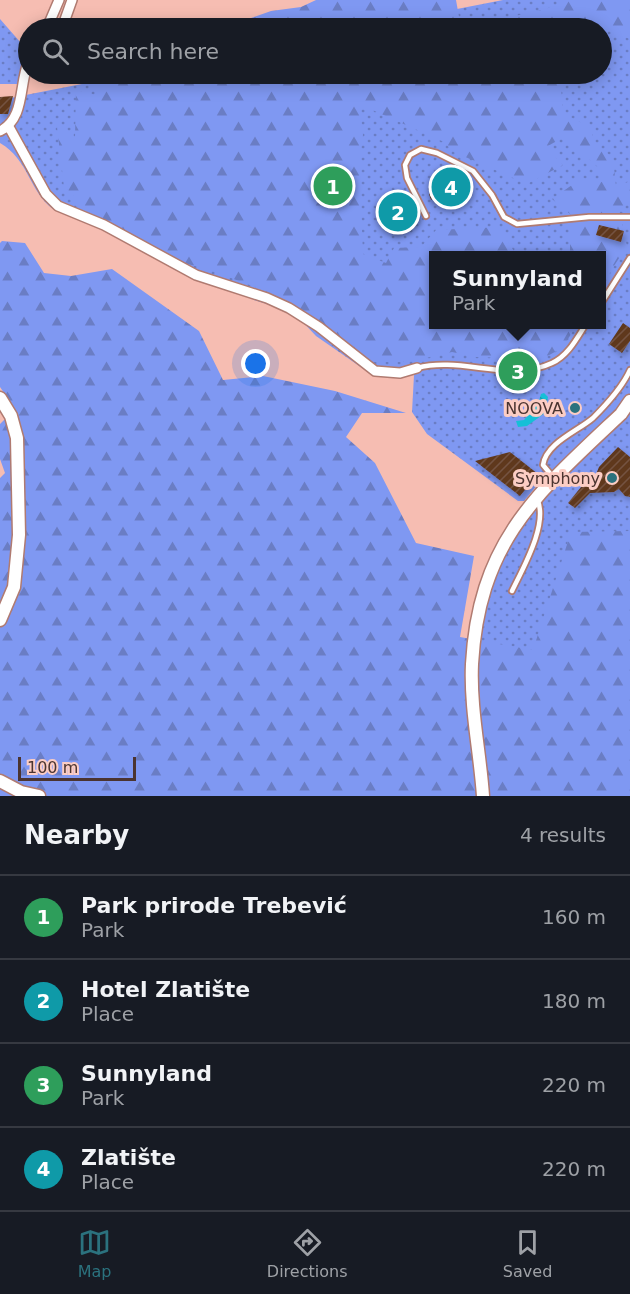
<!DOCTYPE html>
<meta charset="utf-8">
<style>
body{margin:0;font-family:"DejaVu Sans",sans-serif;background:#242831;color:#f1f3f6}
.scale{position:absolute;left:18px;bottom:15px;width:118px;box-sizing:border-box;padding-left:6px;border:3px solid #4b3430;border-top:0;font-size:16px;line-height:21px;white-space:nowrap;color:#4b3430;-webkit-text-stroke:4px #fccdc4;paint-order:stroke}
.you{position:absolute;left:256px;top:364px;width:21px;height:21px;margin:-15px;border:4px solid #fff;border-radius:50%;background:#1a73e8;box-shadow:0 0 0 9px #1a73e833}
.badge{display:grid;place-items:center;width:39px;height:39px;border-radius:50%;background:#2b727e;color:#fff;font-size:20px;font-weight:700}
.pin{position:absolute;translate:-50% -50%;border:3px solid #fff;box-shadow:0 2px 6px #0006}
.popup{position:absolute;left:429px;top:251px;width:177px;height:78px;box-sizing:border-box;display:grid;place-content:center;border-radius:0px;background:#171b24;filter:drop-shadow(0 2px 4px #0005);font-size:20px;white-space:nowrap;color:#9ea1a6}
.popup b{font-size:22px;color:#f1f3f6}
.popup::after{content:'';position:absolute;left:50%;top:100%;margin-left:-12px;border:12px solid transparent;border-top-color:#171b24}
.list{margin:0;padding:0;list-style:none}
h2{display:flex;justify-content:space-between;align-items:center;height:78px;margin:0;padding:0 24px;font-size:26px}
h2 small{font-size:20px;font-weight:400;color:#9ea1a6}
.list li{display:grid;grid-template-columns:39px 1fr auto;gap:18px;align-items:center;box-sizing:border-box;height:84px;padding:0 24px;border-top:2px solid #363941}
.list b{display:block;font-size:22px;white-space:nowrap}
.list p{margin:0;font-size:20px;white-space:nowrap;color:#9ea1a6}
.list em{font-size:20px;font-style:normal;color:#9ea1a6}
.icon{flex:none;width:33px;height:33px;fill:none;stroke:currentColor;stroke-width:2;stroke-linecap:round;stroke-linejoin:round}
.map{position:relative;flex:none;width:630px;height:796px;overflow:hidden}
.search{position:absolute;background:#171b24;box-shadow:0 3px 15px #0003;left:18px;right:18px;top:18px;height:66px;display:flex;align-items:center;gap:15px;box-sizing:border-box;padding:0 21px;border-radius:33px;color:#9ea1a6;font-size:22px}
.sheet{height:414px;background:#171b24}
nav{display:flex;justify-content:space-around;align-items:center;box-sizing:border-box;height:84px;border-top:2px solid #363941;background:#171b24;font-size:16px;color:#9ea1a6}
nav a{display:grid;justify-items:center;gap:3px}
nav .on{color:#2b727e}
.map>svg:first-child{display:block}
.grass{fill:url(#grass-dots);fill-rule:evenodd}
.forest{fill:url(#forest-firs)}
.water{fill:url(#water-waves)}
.building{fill:url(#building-hatch);filter:url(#shadow)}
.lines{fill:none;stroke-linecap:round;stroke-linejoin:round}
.lane-casing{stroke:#b07b71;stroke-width:8}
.street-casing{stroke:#b07b71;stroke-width:12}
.secondary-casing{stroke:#b07b71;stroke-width:15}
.lane{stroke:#fff;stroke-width:4.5}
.street{stroke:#fff;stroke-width:9}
.secondary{stroke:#fff;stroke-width:12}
.poi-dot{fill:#2b727e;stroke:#fccdc4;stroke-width:2}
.labels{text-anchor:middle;stroke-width:6;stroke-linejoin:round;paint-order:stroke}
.poi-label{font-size:16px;fill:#4b3430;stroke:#fccdc4;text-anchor:end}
</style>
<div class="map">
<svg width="630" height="796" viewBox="0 0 630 796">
<defs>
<pattern id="grass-dots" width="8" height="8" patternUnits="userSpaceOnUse" patternTransform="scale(1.5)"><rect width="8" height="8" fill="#7f98f2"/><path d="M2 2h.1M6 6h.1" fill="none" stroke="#6a7dc4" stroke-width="1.8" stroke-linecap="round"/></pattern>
<pattern id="forest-firs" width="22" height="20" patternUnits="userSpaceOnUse" patternTransform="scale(1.5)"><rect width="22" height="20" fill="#7f98f2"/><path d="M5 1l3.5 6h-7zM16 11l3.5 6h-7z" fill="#6a7dc4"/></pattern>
<pattern id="water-waves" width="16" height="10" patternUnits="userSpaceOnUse" patternTransform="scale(1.5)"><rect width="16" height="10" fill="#16bfd7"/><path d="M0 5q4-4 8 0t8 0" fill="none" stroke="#169caf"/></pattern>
<pattern id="building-hatch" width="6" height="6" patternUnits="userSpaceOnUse" patternTransform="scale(1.5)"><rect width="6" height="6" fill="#5f371f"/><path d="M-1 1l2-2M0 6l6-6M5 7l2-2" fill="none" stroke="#74533f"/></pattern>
<filter id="shadow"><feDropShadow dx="2.5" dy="4" stdDeviation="3" flood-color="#0004"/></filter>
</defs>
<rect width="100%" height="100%" fill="#f6bdb2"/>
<path class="grass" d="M503,0H630V796L468,698L493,569L561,466L544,477L524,501H518L427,434L412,412L414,375L407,372L365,370L316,336L299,318L280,308L254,300L235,289L175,270L111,232L53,209C29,191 29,160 0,143V100L133,74H602V28H360ZM434,256H602V324H434Z
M0,19L28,51L17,84H0Z"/>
<path class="forest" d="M316,0H456L461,28H223L271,11L301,7Z
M569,0H630V39L607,30L602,37V28H463C498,16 536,16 569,0Z
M97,74H572L561,87L563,114L591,127L594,145L613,157L616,187L630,181V202L619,210L627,246L610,272L608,289L602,296V256L570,255V214L552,199L582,178L602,182L600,169L564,137L546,147L563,165L527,184L454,152L444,142L359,104L363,135L359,160L363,254L386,263L394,248L421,247L436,230L500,227L516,255L434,256V324L577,325L562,348L542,359L476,357L452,352L408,362H367L273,294L210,270L173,260L79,207L72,193L64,187L57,127L75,138L76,90L95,95Z
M2,241L25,243L44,273L71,276L112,269L199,331L223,380L263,376L335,391L406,413H362L346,437L375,463L416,543L474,556L460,637L533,650L571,532L630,531V796H0V478L5,473L0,459V424L15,409L0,387V243Z"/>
<path class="water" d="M544,393L548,397L545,413L527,426L518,427L516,421L524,420L538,404L541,394Z"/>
<path class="building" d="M13,96L8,114H0V97Z
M437,171L443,182L448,173L465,182L463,186L468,188L465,200L462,194L452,200L441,193L431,200L429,194L437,188Z
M403,190L418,215L416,221L393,234L378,208Z
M599,225L624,231L621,242L596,235Z
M623,323L630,328V341L622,353L609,344Z
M618,447L630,457V497L625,496L619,489L614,492L590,493L575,508L568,503L590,476L594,479L599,467Z
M510,452L538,474L520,496L475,461Z"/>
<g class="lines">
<defs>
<path id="lane" d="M426,216L407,178L405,165L410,155L421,149L437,153L473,171L492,195L504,217L517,224L589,217H630
M602,302L630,258
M417,368C461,356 510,383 552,363C568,356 577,338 586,324
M553,477L543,465C546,443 578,431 593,418C607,404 622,388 630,370
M512,591C523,568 549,523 537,499"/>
<path id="street" d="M47,28L59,0
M62,28L72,0
M9,127L46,194L58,206L104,225L196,275L267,298L289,308L319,327L375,371L400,373L417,368
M0,131C25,119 19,85 28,63"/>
<path id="secondary" d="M0,398L11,416L17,438L19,535L14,587L0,620
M0,781L21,792L39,796
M483,796C480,752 470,708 472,664C479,541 537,493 621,414L630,401"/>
</defs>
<use href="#lane" class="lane-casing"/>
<use href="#street" class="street-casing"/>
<use href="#secondary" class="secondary-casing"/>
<use href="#lane" class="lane"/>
<use href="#street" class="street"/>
<use href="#secondary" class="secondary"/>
</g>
<g class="poi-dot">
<circle cx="575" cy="408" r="6"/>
<circle cx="612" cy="478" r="6"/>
</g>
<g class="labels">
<g class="poi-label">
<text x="563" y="414">NOOVA</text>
<text x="600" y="484">Symphony</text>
</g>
</g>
</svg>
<div class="scale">100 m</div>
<div class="you"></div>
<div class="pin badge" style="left:333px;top:186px;background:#2e9e5b">1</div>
<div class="pin badge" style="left:398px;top:212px;background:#0f9aa8">2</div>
<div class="pin badge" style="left:518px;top:371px;background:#2e9e5b">3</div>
<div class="popup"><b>Sunnyland</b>Park</div>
<div class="pin badge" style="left:451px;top:187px;background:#0f9aa8">4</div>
<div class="search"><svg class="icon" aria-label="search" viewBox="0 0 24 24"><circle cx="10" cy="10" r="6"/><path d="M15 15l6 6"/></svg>Search here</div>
</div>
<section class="sheet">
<h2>Nearby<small>4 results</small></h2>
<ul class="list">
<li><span class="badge" style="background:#2e9e5b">1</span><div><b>Park prirode Trebević</b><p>Park</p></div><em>160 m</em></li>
<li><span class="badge" style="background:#0f9aa8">2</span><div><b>Hotel Zlatište</b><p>Place</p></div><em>180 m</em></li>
<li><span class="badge" style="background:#2e9e5b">3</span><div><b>Sunnyland</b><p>Park</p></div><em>220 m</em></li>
<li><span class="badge" style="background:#0f9aa8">4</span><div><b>Zlatište</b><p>Place</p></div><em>220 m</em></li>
</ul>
</section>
<nav>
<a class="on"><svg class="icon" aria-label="map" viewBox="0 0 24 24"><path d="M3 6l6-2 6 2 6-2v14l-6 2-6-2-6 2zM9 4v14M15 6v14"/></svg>Map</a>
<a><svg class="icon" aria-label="directions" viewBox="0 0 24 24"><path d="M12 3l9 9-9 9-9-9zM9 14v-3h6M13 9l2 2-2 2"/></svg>Directions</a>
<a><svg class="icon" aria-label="saved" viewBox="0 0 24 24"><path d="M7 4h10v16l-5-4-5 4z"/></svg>Saved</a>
</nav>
